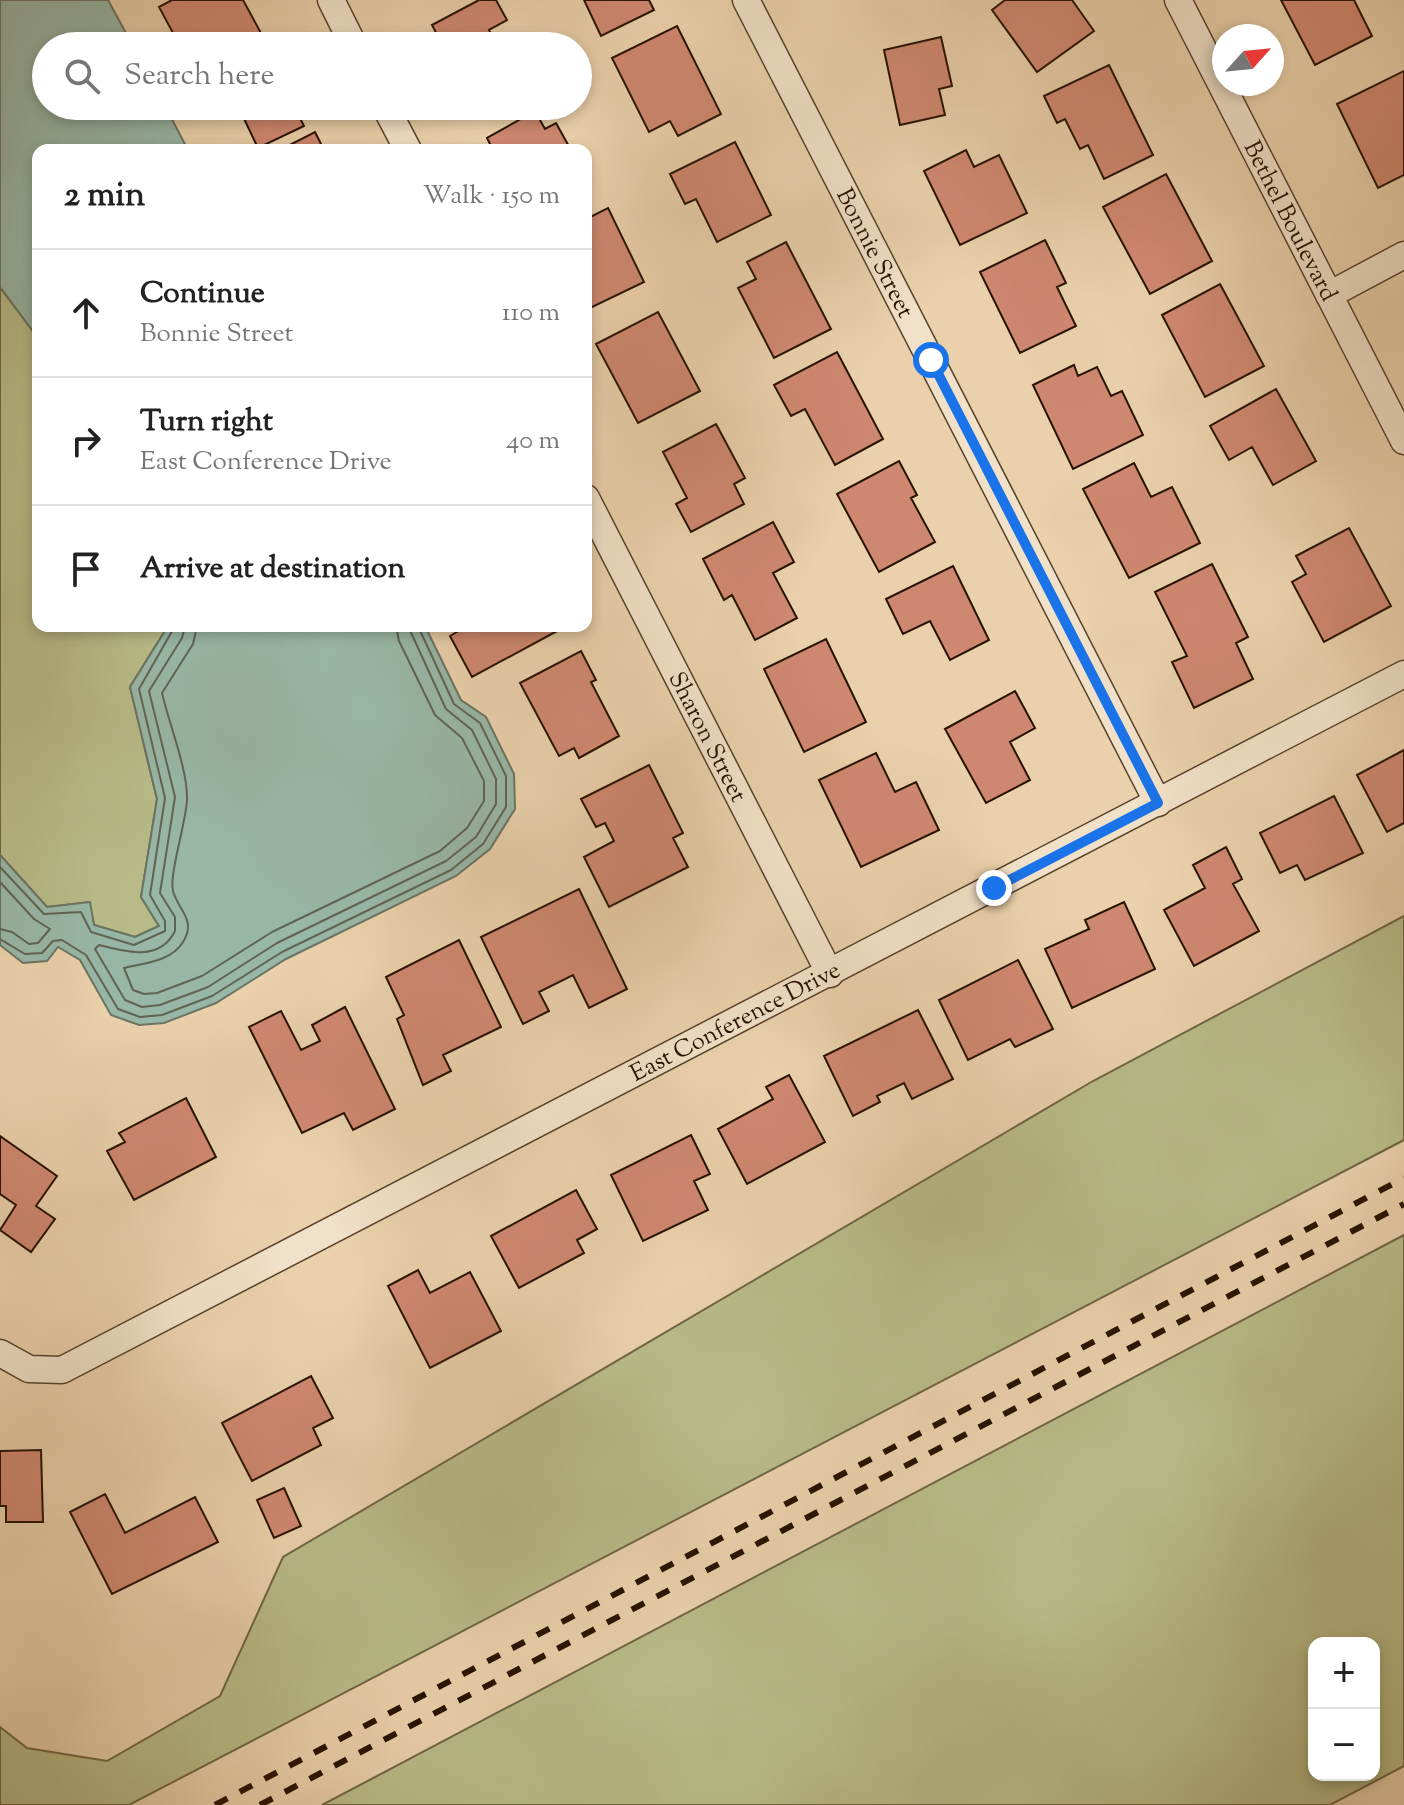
<!DOCTYPE html>
<meta charset="utf-8">
<style>
body{margin:0;font-family:"Sorts Mill Goudy",serif;background:#f2f2f2;color:#222}
.controls{position:absolute;right:24px;bottom:24px;display:grid;overflow:hidden;border-radius:16px;box-shadow:0 4px 12px #0003}
.controls button{width:72px;height:72px;display:grid;place-items:center;padding:0;border:0;border-bottom:2px solid #e0e0e0;background:#fff;color:#222;font:40px sans-serif}
.compass{position:absolute;left:1212px;top:24px;width:72px;height:72px;border-radius:50%;background:#fff;box-shadow:0 4px 12px #0003;rotate:63deg}
.stop{position:absolute;width:24px;height:24px;margin:-18px;border:6px solid #1a73e8;border-radius:50%;background:#fff}
.stop.end{background:#1a73e8;border-color:#fff;box-shadow:0 2px 8px #0008}
.list{margin:0;padding:0;list-style:none}
h2{display:flex;justify-content:space-between;align-items:center;height:104px;margin:0;padding:0 32px;font-size:34px}
h2 small{font-size:26px;font-weight:400;color:#767676}
.list li{display:grid;grid-template-columns:52px 1fr auto;gap:24px;align-items:center;box-sizing:border-box;height:128px;padding:0 32px;border-top:2px solid #e0e0e0}
.list b{display:block;font-size:30px;white-space:nowrap}
.list p{margin:0;font-size:26px;white-space:nowrap;color:#767676}
.list em{font-size:26px;font-style:normal;color:#767676}
.icon{flex:none;width:44px;height:44px;fill:none;stroke:currentColor;stroke-width:2;stroke-linecap:round;stroke-linejoin:round}
.map{position:relative;flex:none;width:1404px;height:1805px;overflow:hidden}
.search{position:absolute;background:#fff;box-shadow:0 4px 12px #0003;left:32px;top:32px;width:560px;height:88px;display:flex;align-items:center;gap:20px;box-sizing:border-box;padding:0 28px;border-radius:44px;color:#767676;font-size:30px}
.panel{position:absolute;background:#fff;box-shadow:0 4px 12px #0003;left:32px;top:144px;width:560px;height:488px;border-radius:16px}
.map>svg:first-child{display:block}
.green{fill:#b8bb88;stroke:#706644;stroke-width:2;fill-rule:evenodd}
.water{fill:#98b7a7;stroke:#6b7564;stroke-width:2}
.lines{fill:none;stroke-linecap:round;stroke-linejoin:round}
.shore{stroke:#606454;stroke-width:2}
.building{fill:#cf8870;stroke:#271200;stroke-width:2}
.street-casing{stroke:#58422b;stroke-width:29}
.street{stroke:#f1e1c8;stroke-width:26}
.rail{stroke:#271200;stroke-width:6;stroke-dasharray:14 14;stroke-linecap:butt}
.route{stroke:#1a73e8;stroke-width:10}
.labels{text-anchor:middle;stroke-width:8;stroke-linejoin:round;paint-order:stroke}
.street-label{font-size:24px;fill:#271200;stroke:#f1e1c8}
</style>
<div class="map">
<svg width="1404" height="1805" viewBox="0 0 1404 1805">
<rect width="100%" height="100%" fill="#ead1ab"/>
<filter id="stains"><feTurbulence type="fractalNoise" baseFrequency=".0025" numOctaves="4"/><feColorMatrix values="0 0 0 0 .2 0 0 0 0 .09 0 0 0 0 .02 0 0 0 .5 -.17"/></filter>
<radialGradient id="worn" r=".72"><stop offset=".6" stop-color="#630" stop-opacity="0"/><stop offset="1" stop-color="#630" stop-opacity=".3"/></radialGradient>
<path class="green" d="M0,287L38,338V626H168L130,687L157,799L141,897L159,926L135,937L94,925L89,902L47,907L0,855Z
M1404,916V1140L129,1805H0V1727L27,1748L107,1761L220,1696L283,1557L1093,1081Z
M1404,1235V1766L1330,1805H322ZM1314,1643H1374V1775H1314Z"/>
<path class="water" d="M0,0H108L133,46H46V106H165L188,150H38V338L0,287Z
M168,626H425L461,700L486,717L514,774L515,809L490,849L456,876L286,959L216,1003L164,1023L139,1025L111,1015L80,960L58,947L47,961L23,963L0,945V855L47,907L90,902L94,925L135,937L159,926L141,897L157,799L130,687Z"/>
<g class="lines">
<path class="shore" d="M185,626L182,638L149,691L175,797L160,893L175,917V931C160,962 125,952 99,945L95,949L125,1000L142,1007L160,1005L208,987L277,943L446,861L476,837L496,804V779L472,730L446,709L408,626
M197,626L193,644L162,693C169,724 188,770 187,800C186,822 169,875 173,891C178,910 197,920 183,942C171,962 143,963 124,968L133,990L144,994L157,993L202,976L272,932L440,851L467,828L484,801V781L462,738L435,715L399,641L396,626
M0,867L44,914L81,912L91,932L134,945L165,931V921L150,895L165,798L139,689L175,626
M0,882L34,919L50,929L38,943L29,944L12,932L0,929
M0,939L25,954L42,953L53,941L62,940L86,955L118,1009L140,1017L162,1015L212,996L282,952L451,870L483,844L506,807V776L480,723L454,704L418,626"/>
</g>
<path class="building" d="M172,0H243L268,46H180L159,7Z
M479,0H496L507,20L489,30L498,46H443L432,25Z
M584,0H649L654,10L601,36Z
M1005,0H1072L1094,31L1037,72L992,10Z
M1281,0H1354L1372,36L1315,65Z
M677,26L721,114L678,136L670,121L649,132L612,58Z
M941,37L952,86L939,89L945,115L900,125L884,50Z
M1109,65L1153,155L1104,179L1088,145L1080,149L1065,119L1057,123L1044,96Z
M1404,71V175L1378,188L1337,104Z
M238,106H294L304,126L258,148Z
M535,111L545,129L556,123L571,150H493L487,138Z
M315,132L324,150H280Z
M735,142L771,215L717,242L696,199L685,204L670,174Z
M966,150L974,167L999,155L1027,213L960,245L924,171Z
M1166,174L1212,261L1150,294L1103,207Z
M608,208L644,282L586,310V219Z
M1045,240L1066,283L1057,287L1076,326L1020,353L980,272Z
M786,242L831,329L774,358L738,288L756,279L747,262Z
M1220,284L1264,366L1205,397L1162,315Z
M658,312L700,391L638,423L596,344Z
M837,352L883,439L835,465L805,409L791,416L774,385Z
M1074,365L1078,376L1097,367L1111,396L1122,391L1143,435L1073,469L1033,385Z
M1276,389L1316,461L1273,485L1252,447L1229,460L1210,426Z
M716,424L745,478L734,484L744,504L691,532L676,504L687,498L663,452Z
M899,461L917,495L911,498L935,542L879,572L837,494Z
M1134,463L1151,497L1172,487L1200,543L1129,578L1083,489Z
M773,522L794,562L773,573L797,618L755,640L732,595L724,600L703,559Z
M1349,528L1391,606L1324,642L1292,582L1306,574L1296,556Z
M1212,564L1248,637L1236,643L1253,679L1194,708L1172,662L1187,656L1155,592Z
M953,566L989,640L950,660L930,621L903,634L886,599Z
M557,626L559,630L472,677L450,636L467,626Z
M826,639L866,722L804,752L764,669Z
M581,651L596,680L591,682L619,736L579,758L574,748L559,756L520,683Z
M1015,691L1035,728L1010,742L1030,780L986,803L945,729Z
M1404,750V823L1387,832L1357,775Z
M876,753L895,792L916,782L939,830L861,867L819,780Z
M649,765L683,833L673,838L688,867L609,907L584,857L614,841L605,823L596,827L581,799Z
M1334,796L1363,853L1305,880L1297,865L1280,873L1260,833Z
M1226,847L1242,879L1233,884L1259,931L1194,966L1164,910L1205,888L1193,865Z
M579,889L627,989L589,1008L573,975L539,992L549,1011L523,1024L481,937Z
M1124,902L1155,969L1072,1008L1045,949L1089,929L1085,920Z
M459,940L501,1027L443,1055L451,1071L423,1085L397,1019L404,1015L386,977Z
M1018,960L1053,1029L1015,1047L1010,1039L968,1060L939,1000Z
M345,1007L395,1109L353,1130L344,1113L302,1133L249,1027L281,1011L301,1050L320,1041L312,1025Z
M918,1010L953,1079L912,1099L904,1083L877,1096L880,1102L853,1116L824,1056Z
M789,1075L825,1142L747,1184L718,1129L773,1099L766,1087Z
M186,1098L216,1157L134,1200L107,1151L125,1142L119,1133Z
M691,1135L710,1174L694,1181L708,1210L643,1241L611,1175Z
M0,1136L57,1176L36,1206L55,1219L31,1252L0,1230L16,1205L0,1194Z
M576,1190L597,1229L577,1240L584,1253L519,1288L491,1236Z
M418,1270L430,1293L470,1272L501,1331L430,1368L388,1286Z
M311,1376L333,1418L313,1428L321,1445L252,1481L222,1423Z
M41,1450L43,1522H6V1506H0V1451Z
M284,1488L301,1526L274,1538L257,1500Z
M105,1494L125,1533L195,1497L218,1542L112,1594L70,1512Z"/>
<g class="lines">
<defs>
<g id="street">
<path d="M331,0L354,46"/>
<path id="s1" d="M746,0L1158,803"/>
<path id="s2" d="M1178,0L1404,441"/>
<path d="M385,106L408,150"/>
<path d="M1329,295L1404,255"/>
<path id="s3" d="M586,498L830,974"/>
<path id="s4" d="M0,1353L29,1369L62,1370L1404,674"/>
</g>
</defs>
<use href="#street" class="street-casing"/>
<use href="#street" class="street"/>
<path class="rail" d="M215,1805L1404,1178
M260,1805L1404,1204"/>
</g>
<g class="lines">
<path class="route" d="M931,360L1158,803L994,888"/>
</g>
<g class="labels">
<g class="street-label">
<text dy="8" stroke="none"><textPath href="#s2" startOffset="248">Bethel Boulevard</textPath></text>
<text dy="8" stroke="none"><textPath href="#s1" startOffset="284">Bonnie Street</textPath></text>
<text dy="8" stroke="none"><textPath href="#s3" startOffset="268">Sharon Street</textPath></text>
<text dy="8" stroke="none"><textPath href="#s4" startOffset="824">East Conference Drive</textPath></text>
</g>
</g>
<rect width="100%" height="100%" filter="url(#stains)"/>
<rect width="100%" height="100%" fill="url(#worn)"/>
</svg>
<div class="controls">
<button>+</button>
<button>−</button>
</div>
<svg class="compass" viewBox="-18 -18 36 36"><path d="M0-13l5 13h-10z" fill="#e53935"/><path d="M0 13l5-13h-10z" fill="#767676"/></svg>
<div class="stop" style="left:931px;top:360px"></div>
<div class="stop end" style="left:994px;top:888px"></div>
<div class="search"><svg class="icon" aria-label="search" viewBox="0 0 24 24"><circle cx="10" cy="10" r="6"/><path d="M15 15l6 6"/></svg>Search here</div>
<section class="panel">
<h2>2 min<small>Walk · 150 m</small></h2>
<ul class="list">
<li><svg class="icon" aria-label="ahead" viewBox="0 0 24 24"><path d="M12 20V5M6 11l6-6 6 6"/></svg><div><b>Continue</b><p>Bonnie Street</p></div><em>110 m</em></li>
<li><svg class="icon" aria-label="right" viewBox="0 0 24 24"><path d="M7 20v-9h11M14 6l5 5-5 5"/></svg><div><b>Turn right</b><p>East Conference Drive</p></div><em>40 m</em></li>
<li><svg class="icon" aria-label="arrive" viewBox="0 0 24 24"><path d="M6 21V4h12l-3 4 3 4H6"/></svg><div><b>Arrive at destination</b></div></li>
</ul>
</section>
</div>
